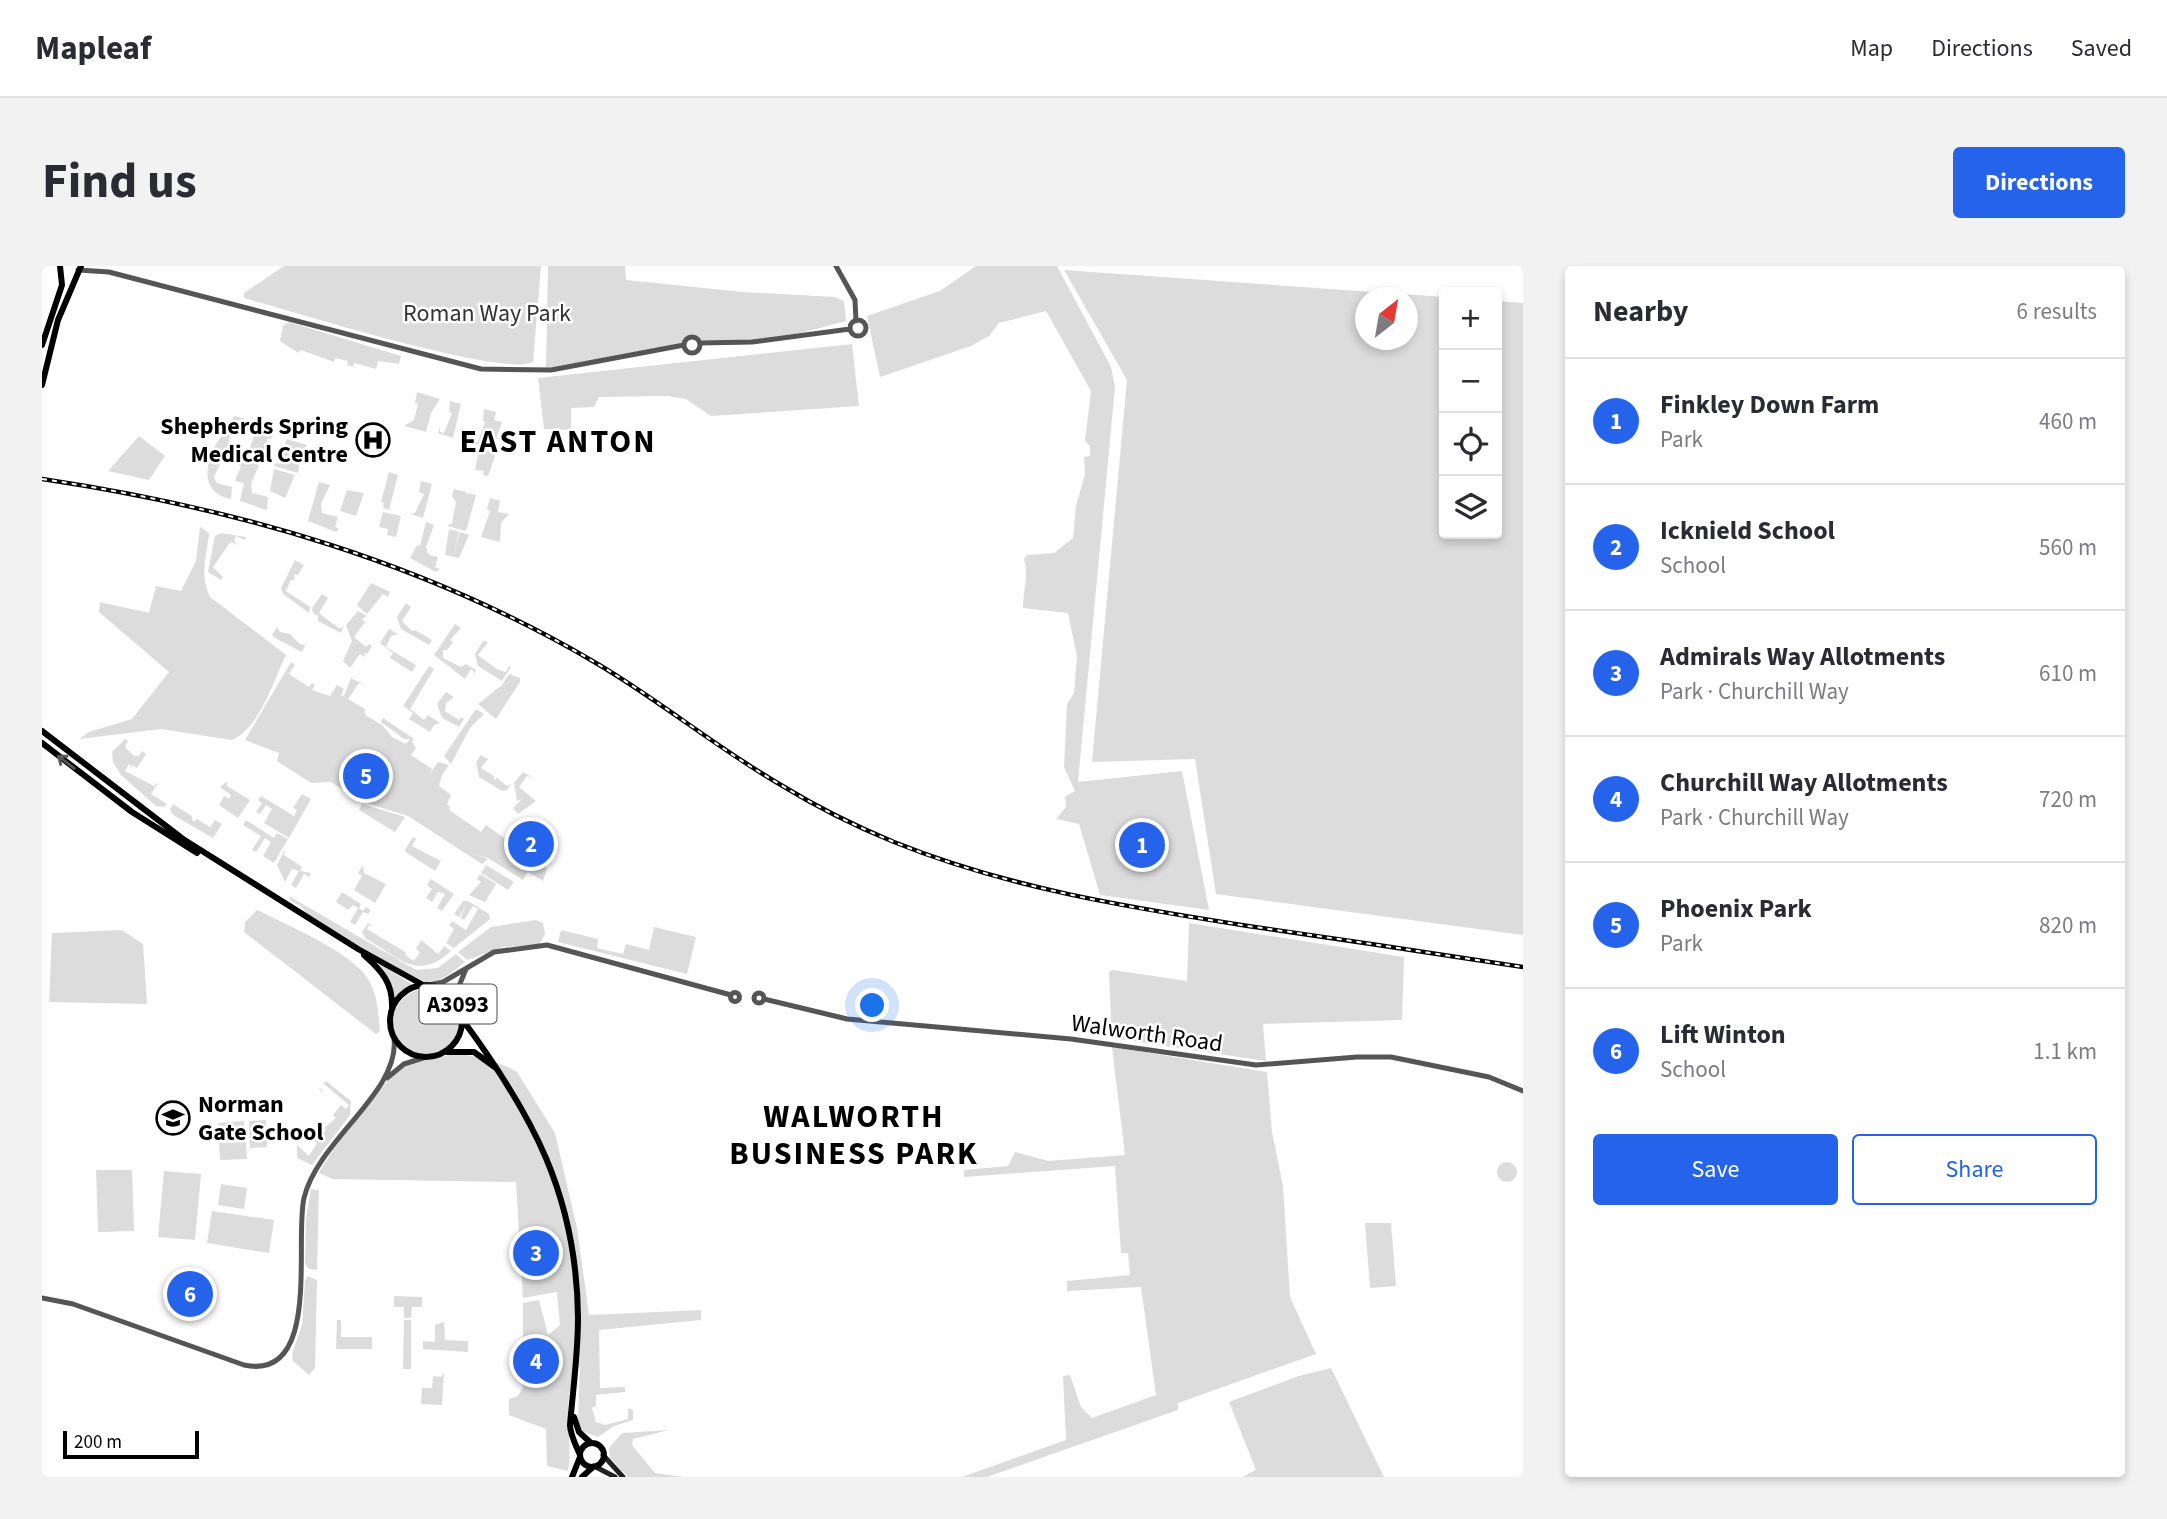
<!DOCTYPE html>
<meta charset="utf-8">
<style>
body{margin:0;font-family:"Source Sans 3",sans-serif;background:#f2f2f3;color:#2b2b33}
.controls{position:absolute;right:21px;top:21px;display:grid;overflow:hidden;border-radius:7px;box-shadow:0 4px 10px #0003}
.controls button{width:63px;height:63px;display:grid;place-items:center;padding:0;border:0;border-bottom:2px solid #e1e1e2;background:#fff;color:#2b2b33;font:35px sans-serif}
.compass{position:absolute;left:1313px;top:21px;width:63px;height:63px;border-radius:50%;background:#fff;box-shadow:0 4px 10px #0003;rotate:31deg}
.scale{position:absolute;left:21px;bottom:18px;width:136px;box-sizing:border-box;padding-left:7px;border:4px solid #000;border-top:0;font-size:19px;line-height:24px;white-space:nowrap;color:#000;-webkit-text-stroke:5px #fff;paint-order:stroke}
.you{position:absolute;left:831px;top:740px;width:24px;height:24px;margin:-18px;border:5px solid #fff;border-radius:50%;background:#1a73e8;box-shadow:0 0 0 10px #1a73e833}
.badge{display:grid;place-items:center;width:46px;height:46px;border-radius:50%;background:#2563eb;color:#fff;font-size:23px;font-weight:700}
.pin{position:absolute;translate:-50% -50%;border:4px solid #fff;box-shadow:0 2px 7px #0006}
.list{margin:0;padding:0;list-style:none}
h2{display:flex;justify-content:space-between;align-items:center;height:91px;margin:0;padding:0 28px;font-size:30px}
h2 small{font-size:23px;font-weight:400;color:#7c7c81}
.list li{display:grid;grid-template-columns:46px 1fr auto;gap:21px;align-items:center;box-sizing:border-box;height:126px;padding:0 28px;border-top:2px solid #e1e1e2}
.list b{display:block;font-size:26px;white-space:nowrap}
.list p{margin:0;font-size:23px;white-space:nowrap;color:#7c7c81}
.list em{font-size:23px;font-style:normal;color:#7c7c81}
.actions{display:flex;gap:14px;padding:21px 28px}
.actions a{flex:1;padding:16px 0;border:2px solid #2563eb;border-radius:7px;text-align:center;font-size:24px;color:#2563eb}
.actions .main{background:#2563eb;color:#fff}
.icon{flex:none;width:38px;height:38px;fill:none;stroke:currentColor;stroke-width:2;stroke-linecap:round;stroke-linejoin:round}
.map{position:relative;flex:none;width:1481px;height:1211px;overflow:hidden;border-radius:7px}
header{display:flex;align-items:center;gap:42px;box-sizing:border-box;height:98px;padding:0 35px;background:#fff;border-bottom:2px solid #e1e1e2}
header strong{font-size:33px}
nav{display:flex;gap:38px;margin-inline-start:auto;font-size:24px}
.intro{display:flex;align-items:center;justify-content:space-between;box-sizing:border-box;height:168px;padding:0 42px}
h1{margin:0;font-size:49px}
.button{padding:18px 32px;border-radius:7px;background:#2563eb;color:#fff;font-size:24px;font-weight:700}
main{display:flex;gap:42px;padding:0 42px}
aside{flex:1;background:#fff;border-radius:7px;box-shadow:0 4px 10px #0003}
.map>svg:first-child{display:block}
.green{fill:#dcdcdc;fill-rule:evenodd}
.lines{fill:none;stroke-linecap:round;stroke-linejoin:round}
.tertiary{stroke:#555;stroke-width:5}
.secondary{stroke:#222;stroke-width:5}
.primary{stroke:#000;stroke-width:6}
.rail-casing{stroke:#000;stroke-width:4.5}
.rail{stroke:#fff;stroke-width:2;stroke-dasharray:5;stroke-linecap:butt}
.oneway{stroke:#595959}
.labels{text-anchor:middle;stroke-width:5;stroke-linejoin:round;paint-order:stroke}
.shield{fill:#fff;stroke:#4c4c4c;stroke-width:2}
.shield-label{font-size:23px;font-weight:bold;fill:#000}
.park-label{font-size:24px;fill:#333;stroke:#fff}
.poi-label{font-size:24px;font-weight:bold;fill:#000;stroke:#fff;text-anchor:end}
.street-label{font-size:24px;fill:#000;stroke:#fff}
.district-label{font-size:32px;font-weight:bold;letter-spacing:2px;fill:#000;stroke:#fff}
</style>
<header>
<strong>Mapleaf</strong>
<nav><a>Map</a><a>Directions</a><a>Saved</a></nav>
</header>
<div class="intro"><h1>Find us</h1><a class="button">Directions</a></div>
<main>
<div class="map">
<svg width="1481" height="1211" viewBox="0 0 1481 1211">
<rect width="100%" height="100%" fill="#fff"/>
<path class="green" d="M242,0H499L491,96C461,112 246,44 202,32V27Z
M506,0H583L584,14L701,26L793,31L802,35L804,55C755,68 701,85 650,72L636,79L504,102Z
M934,0H1015L1069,101L1073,121L1036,516L1140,505L1167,644L1058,629L1037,558L1014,553L1024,541L1023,531L1033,525L1022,501L1025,438L1032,427L1035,390L1026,347L981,342C981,324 987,310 982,293L985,289L1012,287L1031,272L1034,240L1043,208L1042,191L1048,190V180L1043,175L1049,125L1004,45L957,57L947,70L929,80L838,111L825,50L898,25Z
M1022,4L1402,31V268H1455V35L1481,37V669L1174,628L1153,493L1050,496L1085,114ZM1324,32H1366V74H1324Z
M247,56L359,90L357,98L336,95L334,103L312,97L311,101L305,99L306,95L293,92L292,96L259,84L256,87L238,75L241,60Z
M810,78L817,140L669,150L644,133L625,130L557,131L552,141L529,142V164L502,163L496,112Z
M375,126L398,133L389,147L384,166L362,160L372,154L376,138L373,137Z
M408,135L419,138L411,172L396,167L398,161V166L402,167L410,147L407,146Z
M442,143L454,146L452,154L460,156L452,179L454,184L430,177L434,164L432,175L436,176L443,156L441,155Z
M192,150L205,153H198L193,163H189L185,188L172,183L168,188Z
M221,159L234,163L229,173H225L222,197L199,190L196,186L205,188L212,171L207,167L208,163L219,167Z
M97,170L123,190L107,214L66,205Z
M244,173L265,179L259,188L256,207L232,200L233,197L240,198Z
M437,183L454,187L446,210L441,209L442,205L433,204Z
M171,186L182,189L172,211L175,217L190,221L189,233C163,228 161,206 171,186Z
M197,193L217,199L209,218L210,227L226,231L225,244L198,235L202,217L193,215L199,200L196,198Z
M232,203L253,209L243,232L228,225Z
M347,206L356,209L347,244L341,242L342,237L339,236Z
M379,215L390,218L381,252L368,248L373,247L382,228L377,226Z
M277,216L288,219L279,238L280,247L296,251L293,261L297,263L294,266L266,255Z
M412,223L424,226V230L425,227L434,229L424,265L405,260L410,257L414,236L410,230Z
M305,224L322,227L314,250L298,245Z
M448,232L458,235L456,246L467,248L459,257L458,276L439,271L448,245L445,243Z
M341,246L359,250L354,271L345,269L346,263L337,261Z
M384,256L392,259L384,281L387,289L396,291L393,301L398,303L394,306L368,292L375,279L378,280Z
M158,261L167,267C165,291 157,308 168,331L244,389C231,415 218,462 190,474L119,463L37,473L47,466L90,453L127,406L57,346L58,336L107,347L114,320L139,325L154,295Z
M407,263L417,266L412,286L418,266L427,269L417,292L403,289Z
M179,267L204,271L203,274L194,270L192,274L195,279L190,276L187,278L171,301L181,311L179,314L166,306L173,270Z
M253,294L262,299L256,309L252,308L253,313L248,315L244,325L268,341L267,347L241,328L239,322Z
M329,317L348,326L346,331L341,328L325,348L315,339Z
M280,328L286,332L277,347L298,363L302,359L299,367L276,355V350L271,347L270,342Z
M364,337L369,341L360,355L370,365L373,364L390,374L387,379L359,363L355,351Z
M316,345L325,350L320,353L323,356L312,371L324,381L327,378L330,380L325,388L322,387L324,391L318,388L308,402L301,395L310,375L304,359Z
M413,358L419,362L408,374L411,376L405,384H401V392L419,401L424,398L434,404L431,411L432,406L429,403L423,413L392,389Z
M235,361L238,366L248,368L258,378L263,379L266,374L260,386L233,372L230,369Z
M347,363L356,368L349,370L344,381L374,399L370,406L348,392L351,387L338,377Z
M441,375L446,376L436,389C447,397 453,404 464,406L467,400L469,401L460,415L436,400L433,388Z
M249,396L253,399L247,408L267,421L270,417L273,419L270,424L288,430L295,419L302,423L299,429L302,430L309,412L325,420L317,417L306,433L323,443V449L340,459L350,471L364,478L368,473H362L339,456L341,452L372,473L370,476L374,482L369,489L390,503L387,509L396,496L407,499L400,509L397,520L409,529L405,538L408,541L407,544L439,566L444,559L505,602L501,615L486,606L481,614L446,592L434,589L446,593L440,598L366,550L321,536L289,516L269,517L235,495L237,487L203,474Z
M387,400L392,403L368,443L382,454L386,449L398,457L392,459L388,466L367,453L371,447L361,440Z
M467,408L478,412V416L454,453L436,438L460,419Z
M404,426L412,431L404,437L403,445L417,454L419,451L422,453L417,461L400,452L395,438Z
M434,443L442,448L428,462L409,498L402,490Z
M83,473L86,475L83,481L92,490H97L100,485L104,488L95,502L90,499L91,503L87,498L83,505L112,520L117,516L109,528L125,538L122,541L114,540L79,509L71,496L70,486Z
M439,489L446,493L439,502L452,510V514L455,512L465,520L469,518L465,524L460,525L437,511L434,496Z
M481,506L491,512L485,510L477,521L494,535L476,548L471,542L480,533L475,535L472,517Z
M185,515V520L208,534L196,552L177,539L182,530L187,533L189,529L178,521Z
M260,528L269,533L247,572L222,557L230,543L224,539L218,548L214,546L220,537L216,534L219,530L252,550L255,544L251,542Z
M131,538L150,550L151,556L155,553L168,561L173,554L180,558L171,572L131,549L128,543Z
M320,538L363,551L353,566L317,544Z
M204,554L232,572L235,567L246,573L232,597L221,590L229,576L223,572L214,586L210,584L219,570L201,559Z
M371,571L374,573L370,580L399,595L393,605L365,587L363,584Z
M243,583L242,589L260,601L258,605L269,607L267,611L262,608L254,622L249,619L257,605L250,603L243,616L235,599Z
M321,599L322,607L344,618L333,637L312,624L320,610L316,607Z
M444,599L472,616L466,624L439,607Z
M438,608L454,618L443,636L427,629L439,616L435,613Z
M389,613L412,628L400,645L395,642L403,628L396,626L390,636L384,632L390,623L385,619Z
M300,626L319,638L317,642L321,645L324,641L329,644L326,648L321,646L313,659L308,656L316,642L311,639L306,644L294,636Z
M247,630L374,704L396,702L414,688L423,696C407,708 396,721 372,714L265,649L260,641L249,635Z
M421,635H426L447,648L448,653L412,682L404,677L412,663L407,659L410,655L424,664L436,643L431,640L422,654L418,652L424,640L417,651L412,648Z
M215,644C243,658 311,687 326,713C336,729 336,747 338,765L334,768L202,666L203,656Z
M494,654L501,657L503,668L497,679L461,681L425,694L416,686L449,661Z
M326,657L332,661L326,659L325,663L365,687L363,689L372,695L378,686L374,683L379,674L396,688L402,680L409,685C375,716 358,692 323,672L320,666Z
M1147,657L1362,691L1360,754L1221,758L1224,795L1070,772L1067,706L1071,704L1145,715Z
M612,661L654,671L645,708L516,676L519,664L556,673L555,682L581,688L584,678L607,684Z
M80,664L101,678L105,738L7,736L10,667Z
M337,699L338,698L371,719L353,731L348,715Z
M351 756a33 33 0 1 1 66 0a33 33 0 1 1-66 0Z
M1070,781L1225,806L1230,866L1241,920L1248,1031L1274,1088L1136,1137V1144L945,1211H920L1024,1174L1021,1110L1028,1109L1039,1141L1050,1152L1114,1129L1099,1021L1025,1025V1015L1088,1009L1086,987H1079L1073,900L922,911V904L966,900L973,886L1006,895L1083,889Z
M410,788C430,788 458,796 475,806L513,867L535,962L547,1049L659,1044V1054L557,1064L558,1122L583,1121V1126L554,1129V1140L550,1142L554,1156L563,1159L586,1153V1142L591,1144V1154L572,1160L556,1171L539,1165L536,1154L538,1100C517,1123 532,1177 526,1205L505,1200L504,1163L467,1149V1133L476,1130L481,1121V1037L497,1034L506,1069L518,1059L515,1026L481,1032L474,916L291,913L277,907C290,884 342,812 363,800C376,793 395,793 410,788Z
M284,815L309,835L308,849L270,899L255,892V879L267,890L275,877L272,875L284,864L282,862L294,852L291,849L299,839L304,843L307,839L282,818L278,822L283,829L277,823Z
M224,854L225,881L208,882L207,855Z
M202,855L203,872L177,874L176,857Z
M204,876L205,893L178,894L177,877Z
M1455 906a10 10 0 1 1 20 0a10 10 0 1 1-20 0Z
M54,904H90L92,965L56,966Z
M122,905L159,908L153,974L116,971Z
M179,918L205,922L202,943L176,939Z
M269,923L277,924L275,1004L267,1003L263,998L264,952Z
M170,945L232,954L227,987L165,977Z
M1323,957H1349L1354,1020L1328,1022Z
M266,1010L275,1014L273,1102L267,1109L251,1095L250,1088L260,1059L263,1015Z
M352,1030L380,1031V1041H370L369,1052H362V1041H352Z
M295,1054H299V1071H330V1083H294Z
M362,1054H369V1103H361Z
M402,1056L403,1074L426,1075V1086L381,1083V1075L393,1076V1059Z
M1289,1102L1342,1211H1200L1214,1204L1187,1136L1257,1110Z
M402,1107L400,1139L379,1138L380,1122H390L391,1110L399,1111Z
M627,1164L591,1173L590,1179L613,1207L642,1211H586L568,1192L567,1182L580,1167Z"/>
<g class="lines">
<path class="tertiary" d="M794,0L813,34L814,55
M36,4L67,6L439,103L509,104L642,79
M808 62a8 8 0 1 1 16 0a8 8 0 1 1-16 0Z
M642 79a8 8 0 1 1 16 0a8 8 0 1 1-16 0Z
M658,77L710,76L808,63
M387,719L401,716L452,686L505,679L689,729
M688.5 731a4.5 4.5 0 1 1 9 0a4.5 4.5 0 1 1-9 0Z
M712 732a5 5 0 1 1 10 0a5 5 0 1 1-10 0Z
M722,733L805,753L1029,773L1214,799L1315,791H1349L1447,811L1481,825
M417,740V720L424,703
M345,812L362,798L381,792
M0,1032L31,1038L202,1099C280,1116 252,975 262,932C276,874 358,826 352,773"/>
<path class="secondary" d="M561,1189L581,1211
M552,1200L573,1211"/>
<path class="primary" d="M0,79L20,19L18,0
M0,119L16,54L39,0
M0,465L141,573L316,683L381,719
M0,477L90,546L155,587
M322,689C340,705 351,717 350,742
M348 755a36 36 0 1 1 72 0a36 36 0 1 1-72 0Z
M420,753C491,849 535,930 536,1052C536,1088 531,1123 528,1159C528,1168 534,1180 538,1189
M405,786H432L454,802
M532,1151L537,1166L549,1177
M538 1189a12 12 0 1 1 24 0a12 12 0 1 1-24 0Z
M530,1211L538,1191
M540,1211L551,1201"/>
<defs>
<path id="rail" d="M0,213C194,242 383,296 554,397C617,434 675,482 739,519C775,541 813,560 852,576C966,622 1085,641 1206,660C1298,673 1389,687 1481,701"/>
</defs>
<use href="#rail" class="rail-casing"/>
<use href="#rail" class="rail"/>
</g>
<defs><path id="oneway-shaft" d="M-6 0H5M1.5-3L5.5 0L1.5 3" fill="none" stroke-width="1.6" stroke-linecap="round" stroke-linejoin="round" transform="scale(1.75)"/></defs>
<use class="oneway" href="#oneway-shaft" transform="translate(24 496) rotate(-142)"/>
<defs>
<symbol id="hospital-ring" viewBox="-11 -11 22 22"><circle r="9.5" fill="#fff" stroke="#000" stroke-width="1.5"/><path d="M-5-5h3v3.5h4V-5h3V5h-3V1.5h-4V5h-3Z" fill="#000"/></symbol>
<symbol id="school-ring" viewBox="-11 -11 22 22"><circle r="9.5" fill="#fff" stroke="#000" stroke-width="1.5"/><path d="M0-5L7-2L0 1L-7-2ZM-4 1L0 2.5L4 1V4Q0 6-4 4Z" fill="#000"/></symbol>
</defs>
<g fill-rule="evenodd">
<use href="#hospital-ring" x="312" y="155" width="38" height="38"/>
<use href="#school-ring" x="112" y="833" width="38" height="38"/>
</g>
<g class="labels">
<rect class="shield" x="377.5" y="718.5" width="77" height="39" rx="5"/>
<g class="shield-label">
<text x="416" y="746">A3093</text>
</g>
<g class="park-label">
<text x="445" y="55">Roman Way Park</text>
</g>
<g class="poi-label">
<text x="306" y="168">Shepherds Spring<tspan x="306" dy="28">Medical Centre</tspan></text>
<text x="156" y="846" text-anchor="start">Norman<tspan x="156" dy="28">Gate School</tspan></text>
</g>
<g class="street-label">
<text transform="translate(1105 767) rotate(8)" y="8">Walworth Road</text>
</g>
<g class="district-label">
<text x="516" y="186">EAST ANTON</text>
<text x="812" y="861">WALWORTH<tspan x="812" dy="37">BUSINESS PARK</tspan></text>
</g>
</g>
</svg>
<div class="controls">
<button>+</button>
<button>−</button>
<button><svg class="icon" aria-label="locate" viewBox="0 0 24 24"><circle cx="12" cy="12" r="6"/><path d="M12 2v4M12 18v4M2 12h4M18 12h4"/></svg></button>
<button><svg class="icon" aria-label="layers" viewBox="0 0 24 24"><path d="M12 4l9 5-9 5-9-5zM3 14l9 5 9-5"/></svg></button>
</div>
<svg class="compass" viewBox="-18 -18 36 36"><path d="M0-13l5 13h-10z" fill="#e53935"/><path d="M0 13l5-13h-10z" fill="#7c7c81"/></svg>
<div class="scale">200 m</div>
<div class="you"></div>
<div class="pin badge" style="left:1100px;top:579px">1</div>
<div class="pin badge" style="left:489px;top:578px">2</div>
<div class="pin badge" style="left:494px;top:987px">3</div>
<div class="pin badge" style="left:494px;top:1095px">4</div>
<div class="pin badge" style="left:324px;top:510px">5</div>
<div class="pin badge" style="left:148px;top:1028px">6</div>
</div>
<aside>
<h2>Nearby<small>6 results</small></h2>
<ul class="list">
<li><span class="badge">1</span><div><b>Finkley Down Farm</b><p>Park</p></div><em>460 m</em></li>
<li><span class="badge">2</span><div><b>Icknield School</b><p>School</p></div><em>560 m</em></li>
<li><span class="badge">3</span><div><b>Admirals Way Allotments</b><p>Park · Churchill Way</p></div><em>610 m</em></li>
<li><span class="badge">4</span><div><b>Churchill Way Allotments</b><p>Park · Churchill Way</p></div><em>720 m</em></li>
<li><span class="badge">5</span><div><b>Phoenix Park</b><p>Park</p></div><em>820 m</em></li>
<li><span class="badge">6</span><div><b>Lift Winton</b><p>School</p></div><em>1.1 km</em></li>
</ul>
<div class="actions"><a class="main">Save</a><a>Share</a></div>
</aside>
</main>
